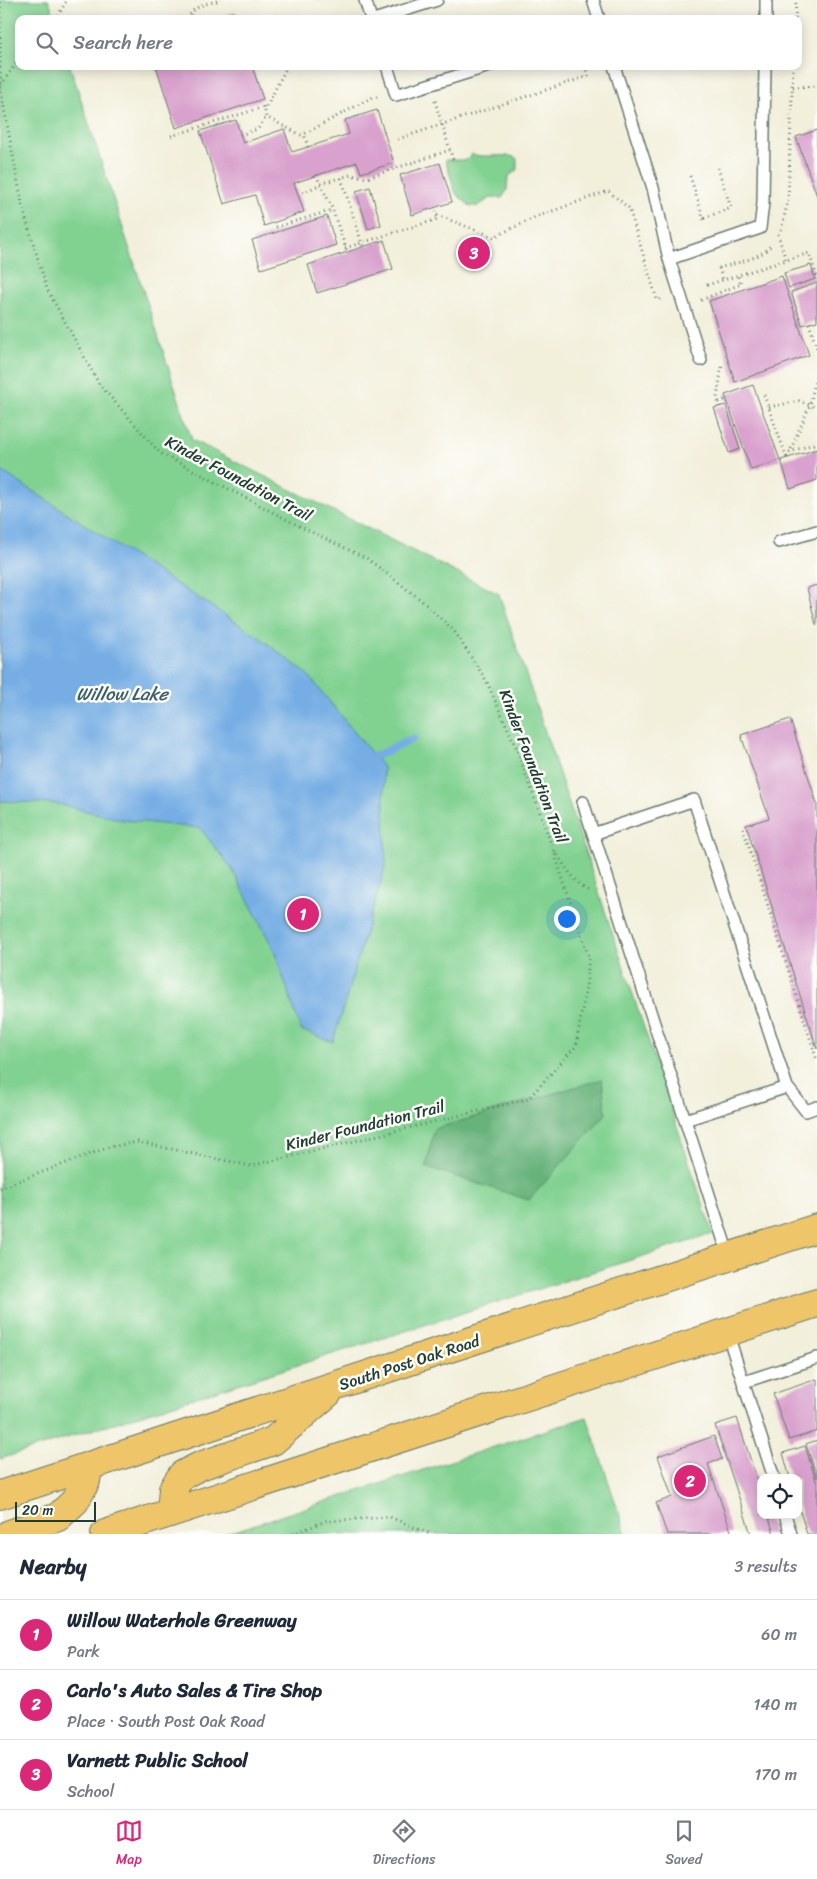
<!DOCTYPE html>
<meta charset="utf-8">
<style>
body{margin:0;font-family:Sriracha,sans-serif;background:#f2f2f3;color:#1f2937}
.controls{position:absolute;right:15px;bottom:15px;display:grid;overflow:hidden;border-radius:10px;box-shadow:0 2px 12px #0003}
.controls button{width:45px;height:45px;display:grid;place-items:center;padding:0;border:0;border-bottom:1px solid #e0e1e3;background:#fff;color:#1f2937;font:25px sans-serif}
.scale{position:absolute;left:15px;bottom:12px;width:81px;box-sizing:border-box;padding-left:5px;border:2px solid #1f3d34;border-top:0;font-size:14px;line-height:18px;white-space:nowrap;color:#1f3d34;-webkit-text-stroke:4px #fdfcf7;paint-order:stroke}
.you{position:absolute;left:566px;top:918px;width:18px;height:18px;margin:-12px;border:4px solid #fff;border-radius:50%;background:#1a73e8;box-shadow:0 0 0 8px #1a73e833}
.badge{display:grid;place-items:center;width:32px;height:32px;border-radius:50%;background:#db2777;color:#fff;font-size:16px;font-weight:700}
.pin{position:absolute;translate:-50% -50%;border:2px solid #fff;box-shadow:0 1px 5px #0006}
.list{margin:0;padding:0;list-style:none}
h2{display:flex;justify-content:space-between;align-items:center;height:65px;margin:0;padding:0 20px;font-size:21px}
h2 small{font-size:16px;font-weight:400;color:#747a83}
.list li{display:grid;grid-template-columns:32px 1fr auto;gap:15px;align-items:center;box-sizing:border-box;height:70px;padding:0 20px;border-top:1px solid #e0e1e3}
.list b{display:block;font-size:19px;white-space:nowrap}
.list p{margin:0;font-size:16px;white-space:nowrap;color:#747a83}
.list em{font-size:16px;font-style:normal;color:#747a83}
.icon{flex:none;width:28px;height:28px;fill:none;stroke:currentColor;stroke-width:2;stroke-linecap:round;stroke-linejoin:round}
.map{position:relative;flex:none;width:817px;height:1534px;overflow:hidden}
.search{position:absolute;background:#fff;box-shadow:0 2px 12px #0003;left:15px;right:15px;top:15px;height:55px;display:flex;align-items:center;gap:12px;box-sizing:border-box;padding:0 18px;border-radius:10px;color:#747a83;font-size:19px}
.sheet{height:275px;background:#fff}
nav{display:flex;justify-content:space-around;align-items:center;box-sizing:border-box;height:70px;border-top:1px solid #e0e1e3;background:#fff;font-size:14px;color:#747a83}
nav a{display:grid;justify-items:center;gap:2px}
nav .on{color:#db2777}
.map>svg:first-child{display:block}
.green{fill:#81d191;stroke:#508762}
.forest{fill:#68b37b;stroke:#447858}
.water{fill:#75ade4;stroke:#4a758c}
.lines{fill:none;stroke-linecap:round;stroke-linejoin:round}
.stream{stroke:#75ade4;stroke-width:8}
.building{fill:#d9a2ce}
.service-casing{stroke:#697b6e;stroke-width:14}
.trunk-casing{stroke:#697b6e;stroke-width:30}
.path{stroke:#697b6e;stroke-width:3;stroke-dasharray:1 4;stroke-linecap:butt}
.service{stroke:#fff;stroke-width:11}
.trunk{stroke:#eec569;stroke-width:28}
.labels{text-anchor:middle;stroke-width:5;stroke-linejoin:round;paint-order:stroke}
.street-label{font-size:16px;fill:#1f3d34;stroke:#fdfcf7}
.water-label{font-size:18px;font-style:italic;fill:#395f69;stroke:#fdfcf7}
</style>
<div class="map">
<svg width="817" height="1534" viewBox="0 0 817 1534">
<rect width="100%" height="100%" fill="#fdfcf7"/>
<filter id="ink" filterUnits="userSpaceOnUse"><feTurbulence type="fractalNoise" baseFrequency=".02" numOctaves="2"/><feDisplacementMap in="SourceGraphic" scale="10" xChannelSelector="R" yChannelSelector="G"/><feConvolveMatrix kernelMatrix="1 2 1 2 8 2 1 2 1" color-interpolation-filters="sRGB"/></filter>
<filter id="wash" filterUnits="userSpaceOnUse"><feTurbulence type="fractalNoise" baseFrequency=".0096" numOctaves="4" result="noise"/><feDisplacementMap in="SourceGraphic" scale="20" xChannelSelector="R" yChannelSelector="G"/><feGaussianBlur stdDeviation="1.12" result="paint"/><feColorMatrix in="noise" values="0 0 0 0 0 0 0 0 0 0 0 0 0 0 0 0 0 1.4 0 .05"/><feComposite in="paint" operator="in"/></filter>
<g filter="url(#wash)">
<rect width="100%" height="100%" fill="#f2efdb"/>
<path class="green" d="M0,0H49L55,19H19V66H70L192,440L499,594L713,1234L0,1459Z
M472,154C486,159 500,153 515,157L517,159V170L508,177L507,190L502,198L492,197L478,206H470L456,194L445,160H466Z
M587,1417L626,1534H225Z"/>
<path class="forest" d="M602,1079L606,1114L529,1200L426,1167L434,1129Z"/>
<path class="water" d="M0,470L259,637L307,674L383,767L386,864L333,1042L301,1030L274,950L232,869L200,828L123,820L58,804L0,801Z"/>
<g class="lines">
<path class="stream" d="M365,761L413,739"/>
</g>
<g id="blocks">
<path class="building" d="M234,12L237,19H215V18Z
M156,66H252L263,99L176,128Z
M377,110L394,163L361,173L357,162L294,183L304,212L264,226L255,195L224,204L200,131L236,120L243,143L284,129L292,152L349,134L345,120Z
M817,130V196L796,137Z
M440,163L452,202L412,215L400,175Z
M370,187L381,225L368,229L356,191Z
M327,216L336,245L261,269L252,240Z
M384,240L393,269L317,293L308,265Z
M811,265L815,279L789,288L784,273Z
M782,276L809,355L735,382L709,301Z
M817,283V321L802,325L791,292Z
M753,385L780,460L751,470L725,395Z
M726,405L740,449L729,453L714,408Z
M817,449V480L790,489L781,460Z
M817,585V624L816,625L807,588Z
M790,719L817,804V1049L746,825L769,818L741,735Z
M817,1379V1431L789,1440L773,1394Z
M737,1418L761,1492V1515H768L774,1534H751L715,1425Z
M714,1436L722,1459L708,1464L732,1534H667L656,1503L672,1497L658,1456Z
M817,1440V1478L806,1444Z
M805,1446L817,1484V1534H807L798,1505V1478H790L783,1453Z"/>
</g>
</g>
<g filter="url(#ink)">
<use href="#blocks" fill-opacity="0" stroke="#697b6e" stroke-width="1"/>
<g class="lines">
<defs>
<path id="service" d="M365,0L371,19
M593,0L599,19
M377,19L437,0
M766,19V0
M387,66L396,95L489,66
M614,66L653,188L669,259L701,360
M669,259L760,228L763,203L765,66
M779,542L817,531
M583,802L729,1257
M593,834L694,800L787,1087L806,1111L817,1107
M685,1120L787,1087
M727,1332L774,1478
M744,1382L817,1358
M785,1515L791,1534"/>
<path id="trunk" d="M0,1495L817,1228
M171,1512L173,1489L182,1475L200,1466L273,1441L328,1393
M10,1534L58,1517L75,1501L86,1481L88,1466
M105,1534L817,1303"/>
</defs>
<use href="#service" class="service-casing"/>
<use href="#trunk" class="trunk-casing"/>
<path class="path" d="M54,19L59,14L67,0
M190,19L189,16C196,4 208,4 221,0
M795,19L796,0
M1,85L19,59
M793,87L817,86
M435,101L453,160
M264,106L266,117L305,137
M240,135L258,129L266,117
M171,136L267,106L287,66
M398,139L588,76L585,66
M308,147L304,134L371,98L378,97
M316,175L332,208L347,252
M690,176L705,223
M341,178L363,247
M298,195L325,182L351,175L367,178L450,150
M437,215L494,237L536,217L608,191L629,208L657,300L661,299
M704,218L731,208L718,168
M276,227L333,210
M781,230L788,201L793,66
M778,234L786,261
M345,248L438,219L434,208
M719,268C735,263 761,259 771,245
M719,268L723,280
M707,285L809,253L817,277
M701,300L741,284L738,275
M809,323L817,349
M764,395L787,458
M719,402L727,399
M720,407L717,398L722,365
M769,407L799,401L817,408
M789,452L817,443
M787,458L810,405L817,372
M743,828L817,1060
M555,851C564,864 575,885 590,890
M0,1188L109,1147L138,1142L251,1166L528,1099L576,1046L586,987L589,958L553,849L516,747L486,680L454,631L421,600L368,559L303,528L160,453L99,384L47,289L23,209L0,86V0
M293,1534L326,1521L390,1517L430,1534"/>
<use href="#service" class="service"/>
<use href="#trunk" class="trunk"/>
</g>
</g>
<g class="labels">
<g class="street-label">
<text transform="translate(239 478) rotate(28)" y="6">Kinder Foundation Trail</text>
<text transform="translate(534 766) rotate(69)" y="6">Kinder Foundation Trail</text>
<text transform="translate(365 1125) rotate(-14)" y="6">Kinder Foundation Trail</text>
<text transform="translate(409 1362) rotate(-18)" y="6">South Post Oak Road</text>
</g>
<g class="water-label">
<text x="122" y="700">Willow Lake</text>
</g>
</g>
</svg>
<div class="controls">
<button><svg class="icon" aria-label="locate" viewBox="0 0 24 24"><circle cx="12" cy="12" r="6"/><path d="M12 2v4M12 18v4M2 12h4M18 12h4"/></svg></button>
</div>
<div class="scale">20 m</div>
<div class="you"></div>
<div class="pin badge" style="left:303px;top:914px">1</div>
<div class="pin badge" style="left:690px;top:1481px">2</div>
<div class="pin badge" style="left:474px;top:253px">3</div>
<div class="search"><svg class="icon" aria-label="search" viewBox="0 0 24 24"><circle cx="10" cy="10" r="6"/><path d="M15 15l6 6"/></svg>Search here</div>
</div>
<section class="sheet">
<h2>Nearby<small>3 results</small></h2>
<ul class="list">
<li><span class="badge">1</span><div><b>Willow Waterhole Greenway</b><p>Park</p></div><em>60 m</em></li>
<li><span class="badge">2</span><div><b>Carlo's Auto Sales &amp; Tire Shop</b><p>Place · South Post Oak Road</p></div><em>140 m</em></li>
<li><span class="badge">3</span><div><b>Varnett Public School</b><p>School</p></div><em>170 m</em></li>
</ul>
</section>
<nav>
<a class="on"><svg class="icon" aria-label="map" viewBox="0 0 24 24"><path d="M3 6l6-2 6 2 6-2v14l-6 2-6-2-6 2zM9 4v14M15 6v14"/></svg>Map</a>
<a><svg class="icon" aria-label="directions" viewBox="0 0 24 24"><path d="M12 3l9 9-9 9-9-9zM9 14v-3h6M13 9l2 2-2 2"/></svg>Directions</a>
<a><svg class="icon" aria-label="saved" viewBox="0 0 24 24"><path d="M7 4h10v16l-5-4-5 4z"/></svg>Saved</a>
</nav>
